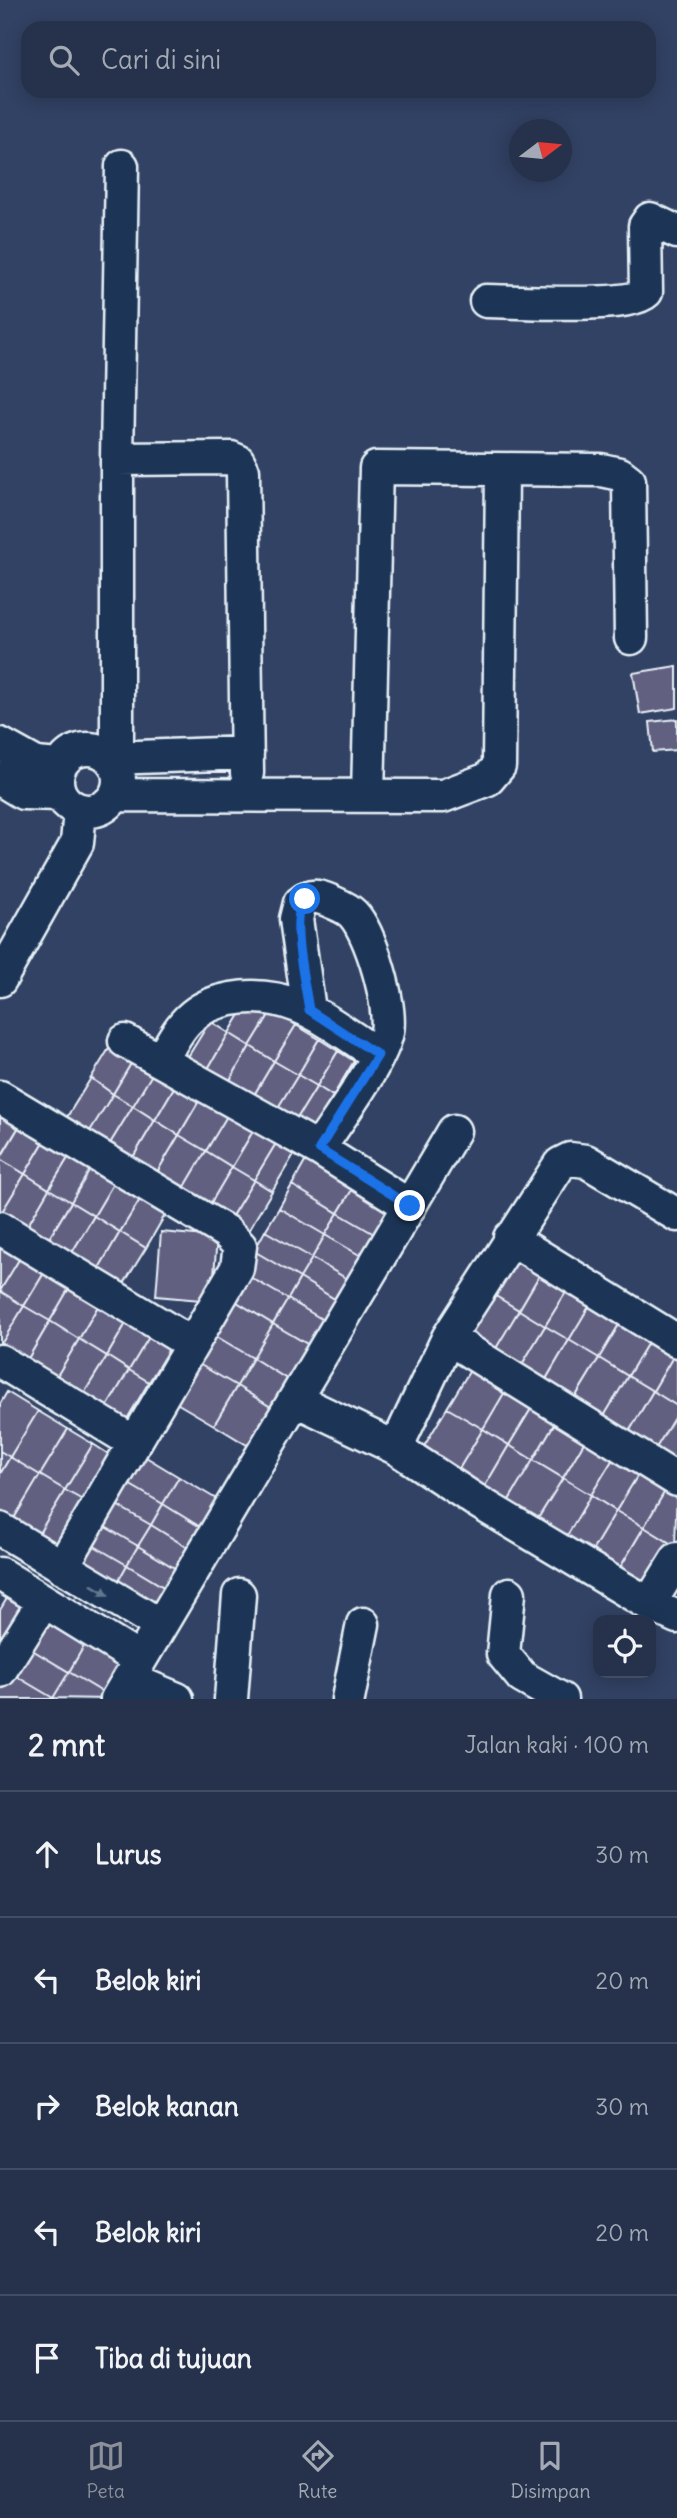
<!DOCTYPE html>
<html lang="id">
<meta charset="utf-8">
<style>
body{margin:0;font-family:Delius,sans-serif;background:#323e55;color:#f1f3f6}
.controls{position:absolute;right:21px;bottom:21px;display:grid;overflow:hidden;border-radius:14px;box-shadow:0 4px 18px #0003}
.controls button{width:63px;height:63px;display:grid;place-items:center;padding:0;border:0;border-bottom:2px solid #424d63;background:#26324b;color:#f1f3f6;font:35px sans-serif}
.compass{position:absolute;left:509px;top:119px;width:63px;height:63px;border-radius:50%;background:#26324b;box-shadow:0 4px 18px #0003;rotate:74deg}
.stop{position:absolute;width:21px;height:21px;margin:-16px;border:5px solid #1a73e8;border-radius:50%;background:#fff}
.stop.end{background:#1a73e8;border-color:#fff;box-shadow:0 2px 7px #0008}
.list{margin:0;padding:0;list-style:none}
h2{display:flex;justify-content:space-between;align-items:center;height:91px;margin:0;padding:0 28px;font-size:30px}
h2 small{font-size:23px;font-weight:400;color:#a4aab5}
.list li{display:grid;grid-template-columns:46px 1fr auto;gap:21px;align-items:center;box-sizing:border-box;height:126px;padding:0 28px;border-top:2px solid #424d63}
.list b{display:block;font-size:26px;white-space:nowrap}
.list em{font-size:23px;font-style:normal;color:#a4aab5}
.icon{flex:none;width:38px;height:38px;fill:none;stroke:currentColor;stroke-width:2;stroke-linecap:round;stroke-linejoin:round}
.map{position:relative;flex:none;width:677px;height:1699px;overflow:hidden}
.search{position:absolute;background:#26324b;box-shadow:0 4px 18px #0003;left:21px;right:21px;top:21px;height:77px;display:flex;align-items:center;gap:18px;box-sizing:border-box;padding:0 24px;border-radius:21px;color:#a4aab5;font-size:26px}
.sheet{height:721px;background:#26324b}
nav{display:flex;justify-content:space-around;align-items:center;box-sizing:border-box;height:98px;border-top:2px solid #424d63;background:#26324b;font-size:19px;color:#a4aab5}
nav a{display:grid;justify-items:center;gap:4px}
nav .on{color:#8c9099}
.map>svg:first-child{display:block}
.building{fill:#626081;stroke:#e8f1f8;stroke-width:2}
.lines{fill:none;stroke-linecap:round;stroke-linejoin:round}
.minor-casing{stroke:#e8f1f8;stroke-width:37}
.minor{stroke:#1d3557;stroke-width:32}
.oneway{fill:#64778f}
.route{stroke:#1a73e8;stroke-width:9}
</style>
<div class="map">
<svg width="677" height="1699" viewBox="0 0 677 1699">
<rect width="100%" height="100%" fill="#324264"/>
<filter id="ink" filterUnits="userSpaceOnUse"><feTurbulence type="fractalNoise" baseFrequency=".0143" numOctaves="2"/><feDisplacementMap in="SourceGraphic" scale="14" xChannelSelector="R" yChannelSelector="G"/><feConvolveMatrix kernelMatrix="1 2 1 2 8 2 1 2 1" color-interpolation-filters="sRGB"/></filter>
<g filter="url(#ink)">
<path class="building" d="M677,666V708L640,714L633,673Z
M677,719V750L653,752L650,722Z
M250,998L272,1010L250,1046L229,1033Z
M272,1010L296,1025L274,1061L250,1046Z
M210,1021L229,1033L206,1072L186,1060Z
M296,1025L319,1039L298,1075L274,1061Z
M229,1033L250,1046L227,1085L206,1072Z
M319,1039L338,1051L317,1086L298,1075Z
M113,1042L136,1055L113,1094L91,1078Z
M250,1046L274,1061L251,1100L227,1085Z
M338,1051L354,1061L333,1096L317,1086Z
M136,1055L157,1066L133,1106L113,1094Z
M274,1061L298,1075L274,1114L251,1100Z
M157,1066L179,1079L155,1120L133,1106Z
M298,1075L317,1086L293,1125L274,1114Z
M91,1078L113,1094L85,1139L62,1125Z
M179,1079L203,1094L179,1135L155,1120Z
M317,1086L333,1096L309,1135L293,1125Z
M113,1094L133,1106L106,1150L85,1139Z
M203,1094L230,1111L206,1151L179,1135Z
M133,1106L155,1120L129,1164L106,1150Z
M230,1111L256,1126L232,1167L206,1151Z
M0,1112L23,1120L0,1158Z
M23,1120L48,1135L25,1174L0,1159Z
M155,1120L179,1135L153,1179L129,1164Z
M256,1126L278,1140L254,1180L232,1167Z
M48,1135L73,1150L49,1189L25,1174Z
M179,1135L206,1151L180,1195L153,1179Z
M278,1140L296,1151L272,1191L254,1180Z
M73,1150L94,1163L71,1202L49,1189Z
M206,1151L232,1167L206,1211L180,1195Z
M309,1155L356,1183L338,1213L292,1185Z
M0,1159L25,1174L0,1215Z
M94,1163L117,1177L94,1216L71,1202Z
M232,1167L254,1180L227,1224L206,1211Z
M25,1174L49,1189L24,1232L0,1215Z
M117,1177L144,1193L120,1232L94,1216Z
M254,1180L272,1191L246,1235L227,1224Z
M356,1183L398,1208L381,1238L338,1213Z
M292,1185L338,1213L325,1235L279,1208Z
M49,1189L71,1202L45,1245L24,1232Z
M144,1193L169,1208L146,1248L120,1232Z
M71,1202L94,1216L68,1259L45,1245Z
M279,1208L325,1235L312,1258L265,1231Z
M338,1213L381,1238L368,1260L325,1235Z
M94,1216L120,1232L95,1275L68,1259Z
M265,1231L312,1258L300,1278L254,1251Z
M120,1232L146,1248L120,1290L95,1275Z
M161,1232L217,1237L212,1301L156,1296Z
M0,1233L26,1248L0,1291Z
M325,1235L368,1260L354,1283L312,1258Z
M511,1243L546,1264L519,1310L484,1289Z
M26,1248L50,1263L24,1306L0,1291Z
M254,1251L300,1278L288,1299L241,1272Z
M312,1258L354,1283L343,1304L300,1278Z
M50,1263L75,1278L50,1321L24,1306Z
M546,1264L573,1281L545,1326L519,1310Z
M241,1272L288,1299L273,1324L227,1296Z
M75,1278L104,1296L79,1339L50,1321Z
M300,1278L343,1304L330,1324L288,1299Z
M573,1281L596,1295L569,1340L545,1326Z
M484,1289L519,1310L489,1360L454,1339Z
M0,1291L24,1306L0,1346Z
M596,1295L626,1313L599,1358L569,1340Z
M104,1296L132,1313L107,1356L79,1339Z
M227,1296L273,1324L253,1358L207,1331Z
M288,1299L330,1324L316,1349L273,1324Z
M24,1306L50,1321L22,1369L0,1346Z
M519,1310L545,1326L515,1376L489,1360Z
M132,1313L155,1327L129,1370L107,1356Z
M626,1313L655,1331L628,1376L599,1358Z
M50,1321L79,1339L51,1386L22,1369Z
M273,1324L316,1349L295,1384L253,1358Z
M545,1326L569,1340L539,1391L515,1376Z
M155,1327L175,1339L149,1382L129,1370Z
M207,1331L253,1358L237,1386L190,1359Z
M655,1331L677,1350L653,1391L628,1376Z
M79,1339L107,1356L78,1403L51,1386Z
M569,1340L599,1358L568,1409L539,1391Z
M677,1350V1406L653,1391Z
M107,1356L129,1370L101,1417L78,1403Z
M253,1358L295,1384L279,1412L237,1386Z
M599,1358L628,1376L598,1426L568,1409Z
M190,1359L237,1386L214,1425L168,1398Z
M475,1362L510,1383L483,1429L447,1408Z
M129,1370L149,1382L121,1429L101,1417Z
M628,1376L653,1391L623,1442L598,1426Z
M510,1383L537,1399L509,1445L483,1429Z
M237,1386L279,1412L257,1451L214,1425Z
M653,1391L677,1406V1413L650,1458L623,1442Z
M7,1392L38,1411L10,1457L0,1451V1404Z
M537,1399L560,1414L533,1460L509,1445Z
M447,1408L483,1429L453,1479L417,1458Z
M38,1411L68,1429L40,1475L10,1457Z
M677,1413V1475L650,1458Z
M560,1414L590,1432L563,1478L533,1460Z
M68,1429L93,1444L65,1490L40,1475Z
M483,1429L509,1445L479,1496L453,1479Z
M590,1432L619,1449L591,1495L563,1478Z
M93,1444L113,1457L86,1502L65,1490Z
M509,1445L533,1460L503,1510L479,1496Z
M619,1449L644,1465L616,1511L591,1495Z
M0,1451L10,1457L0,1474Z
M136,1451L179,1477L163,1504L120,1479Z
M10,1457L40,1475L10,1525L0,1519V1474Z
M533,1460L563,1478L532,1528L503,1510Z
M644,1465L671,1481L644,1527L616,1511Z
M40,1475L65,1490L35,1540L10,1525Z
M179,1477L218,1500L202,1528L163,1504Z
M563,1478L591,1495L561,1546L532,1528Z
M120,1479L163,1504L151,1525L108,1500Z
M671,1481L677,1485L675,1546L644,1527Z
M65,1490L86,1502L56,1553L35,1540Z
M591,1495L616,1511L586,1561L561,1546Z
M108,1500L151,1525L138,1546L95,1521Z
M163,1504L202,1528L190,1549L151,1525Z
M616,1511L644,1527L614,1578L586,1561Z
M95,1521L138,1546L127,1565L84,1540Z
M151,1525L190,1549L178,1570L138,1546Z
M644,1527L675,1546L645,1596L614,1578Z
M84,1540L127,1565L116,1585L73,1559Z
M138,1546L178,1570L167,1589L127,1565Z
M127,1565L167,1589L156,1608L116,1585Z
M9,1595L30,1608L0,1652V1610Z
M44,1612L88,1639L69,1672L24,1645Z
M88,1639L129,1663L109,1696L69,1672Z
M24,1645L69,1672L53,1698L9,1672Z
M9,1672L53,1698V1699H0V1687Z
M69,1672L109,1696L108,1699L53,1698Z"/>
<g class="lines">
<defs>
<path id="minor" d="M122,166L117,459V740L110,758L247,753
M486,301C516,301 629,309 646,292L645,226L650,219L677,232
M117,459L231,458L238,461L243,471L247,773
M0,744L36,764L59,766
M57 780a31 31 0 1 1 62 0a31 31 0 1 1-62 0Z
M0,779L23,793L59,794
M116,795L443,796L488,779L499,766L502,470
M368,795L376,468L601,470L620,474L629,481L631,638
M0,980L77,843L80,811
M309,1010L296,919L300,903C310,894 318,896 330,901C338,905 346,907 353,914C371,933 392,1006 387,1032C381,1063 337,1120 319,1149
M125,1041L319,1149L410,1206
M162,1060C179,1026 192,1006 231,999C292,988 330,1024 378,1055
M0,1097L226,1232L240,1246L237,1268L62,1567
M0,1228L192,1344
M510,1238L677,1341
M448,1338L677,1480
M0,1361L135,1443
M296,1400L396,1448L475,1500L649,1604L677,1617
M396,1448L448,1338L560,1164L570,1159L586,1161L677,1215
M0,1529L160,1625
M0,1574L140,1660
M509,1594L503,1654L522,1677L561,1699
M649,1604L677,1559
M0,1671L44,1601
M129,1679L177,1699
M117,1699L454,1131
M231,1699L239,1595
M348,1699L363,1624"/>
</defs>
<use href="#minor" class="minor-casing"/>
<use href="#minor" class="minor"/>
</g>
<defs><path id="oneway-solid" d="M-6-.8H1V-3.2L6.5 0L1 3.2V.8H-6Z" transform="scale(1.75)"/></defs>
<use class="oneway" href="#oneway-solid" transform="translate(100 1590) rotate(31)"/>
</g>
<g class="lines" filter="url(#ink)">
<path class="route" d="M305,899C288,914 306,987 309,1010L378,1055L319,1149L410,1206"/>
</g>
</svg>
<div class="controls">
<button><svg class="icon" aria-label="locate" viewBox="0 0 24 24"><circle cx="12" cy="12" r="6"/><path d="M12 2v4M12 18v4M2 12h4M18 12h4"/></svg></button>
</div>
<svg class="compass" viewBox="-18 -18 36 36"><path d="M0-13l5 13h-10z" fill="#e53935"/><path d="M0 13l5-13h-10z" fill="#a4aab5"/></svg>
<div class="stop" style="left:305px;top:899px"></div>
<div class="stop end" style="left:410px;top:1206px"></div>
<div class="search"><svg class="icon" aria-label="search" viewBox="0 0 24 24"><circle cx="10" cy="10" r="6"/><path d="M15 15l6 6"/></svg>Cari di sini</div>
</div>
<section class="sheet">
<h2>2 mnt<small>Jalan kaki · 100 m</small></h2>
<ul class="list">
<li><svg class="icon" aria-label="ahead" viewBox="0 0 24 24"><path d="M12 20V5M6 11l6-6 6 6"/></svg><div><b>Lurus</b></div><em>30 m</em></li>
<li><svg class="icon" aria-label="left" viewBox="0 0 24 24"><path d="M17 20v-9H6M10 6l-5 5 5 5"/></svg><div><b>Belok kiri</b></div><em>20 m</em></li>
<li><svg class="icon" aria-label="right" viewBox="0 0 24 24"><path d="M7 20v-9h11M14 6l5 5-5 5"/></svg><div><b>Belok kanan</b></div><em>30 m</em></li>
<li><svg class="icon" aria-label="left" viewBox="0 0 24 24"><path d="M17 20v-9H6M10 6l-5 5 5 5"/></svg><div><b>Belok kiri</b></div><em>20 m</em></li>
<li><svg class="icon" aria-label="arrive" viewBox="0 0 24 24"><path d="M6 21V4h12l-3 4 3 4H6"/></svg><div><b>Tiba di tujuan</b></div></li>
</ul>
</section>
<nav>
<a class="on"><svg class="icon" aria-label="map" viewBox="0 0 24 24"><path d="M3 6l6-2 6 2 6-2v14l-6 2-6-2-6 2zM9 4v14M15 6v14"/></svg>Peta</a>
<a><svg class="icon" aria-label="directions" viewBox="0 0 24 24"><path d="M12 3l9 9-9 9-9-9zM9 14v-3h6M13 9l2 2-2 2"/></svg>Rute</a>
<a><svg class="icon" aria-label="saved" viewBox="0 0 24 24"><path d="M7 4h10v16l-5-4-5 4z"/></svg>Disimpan</a>
</nav>
